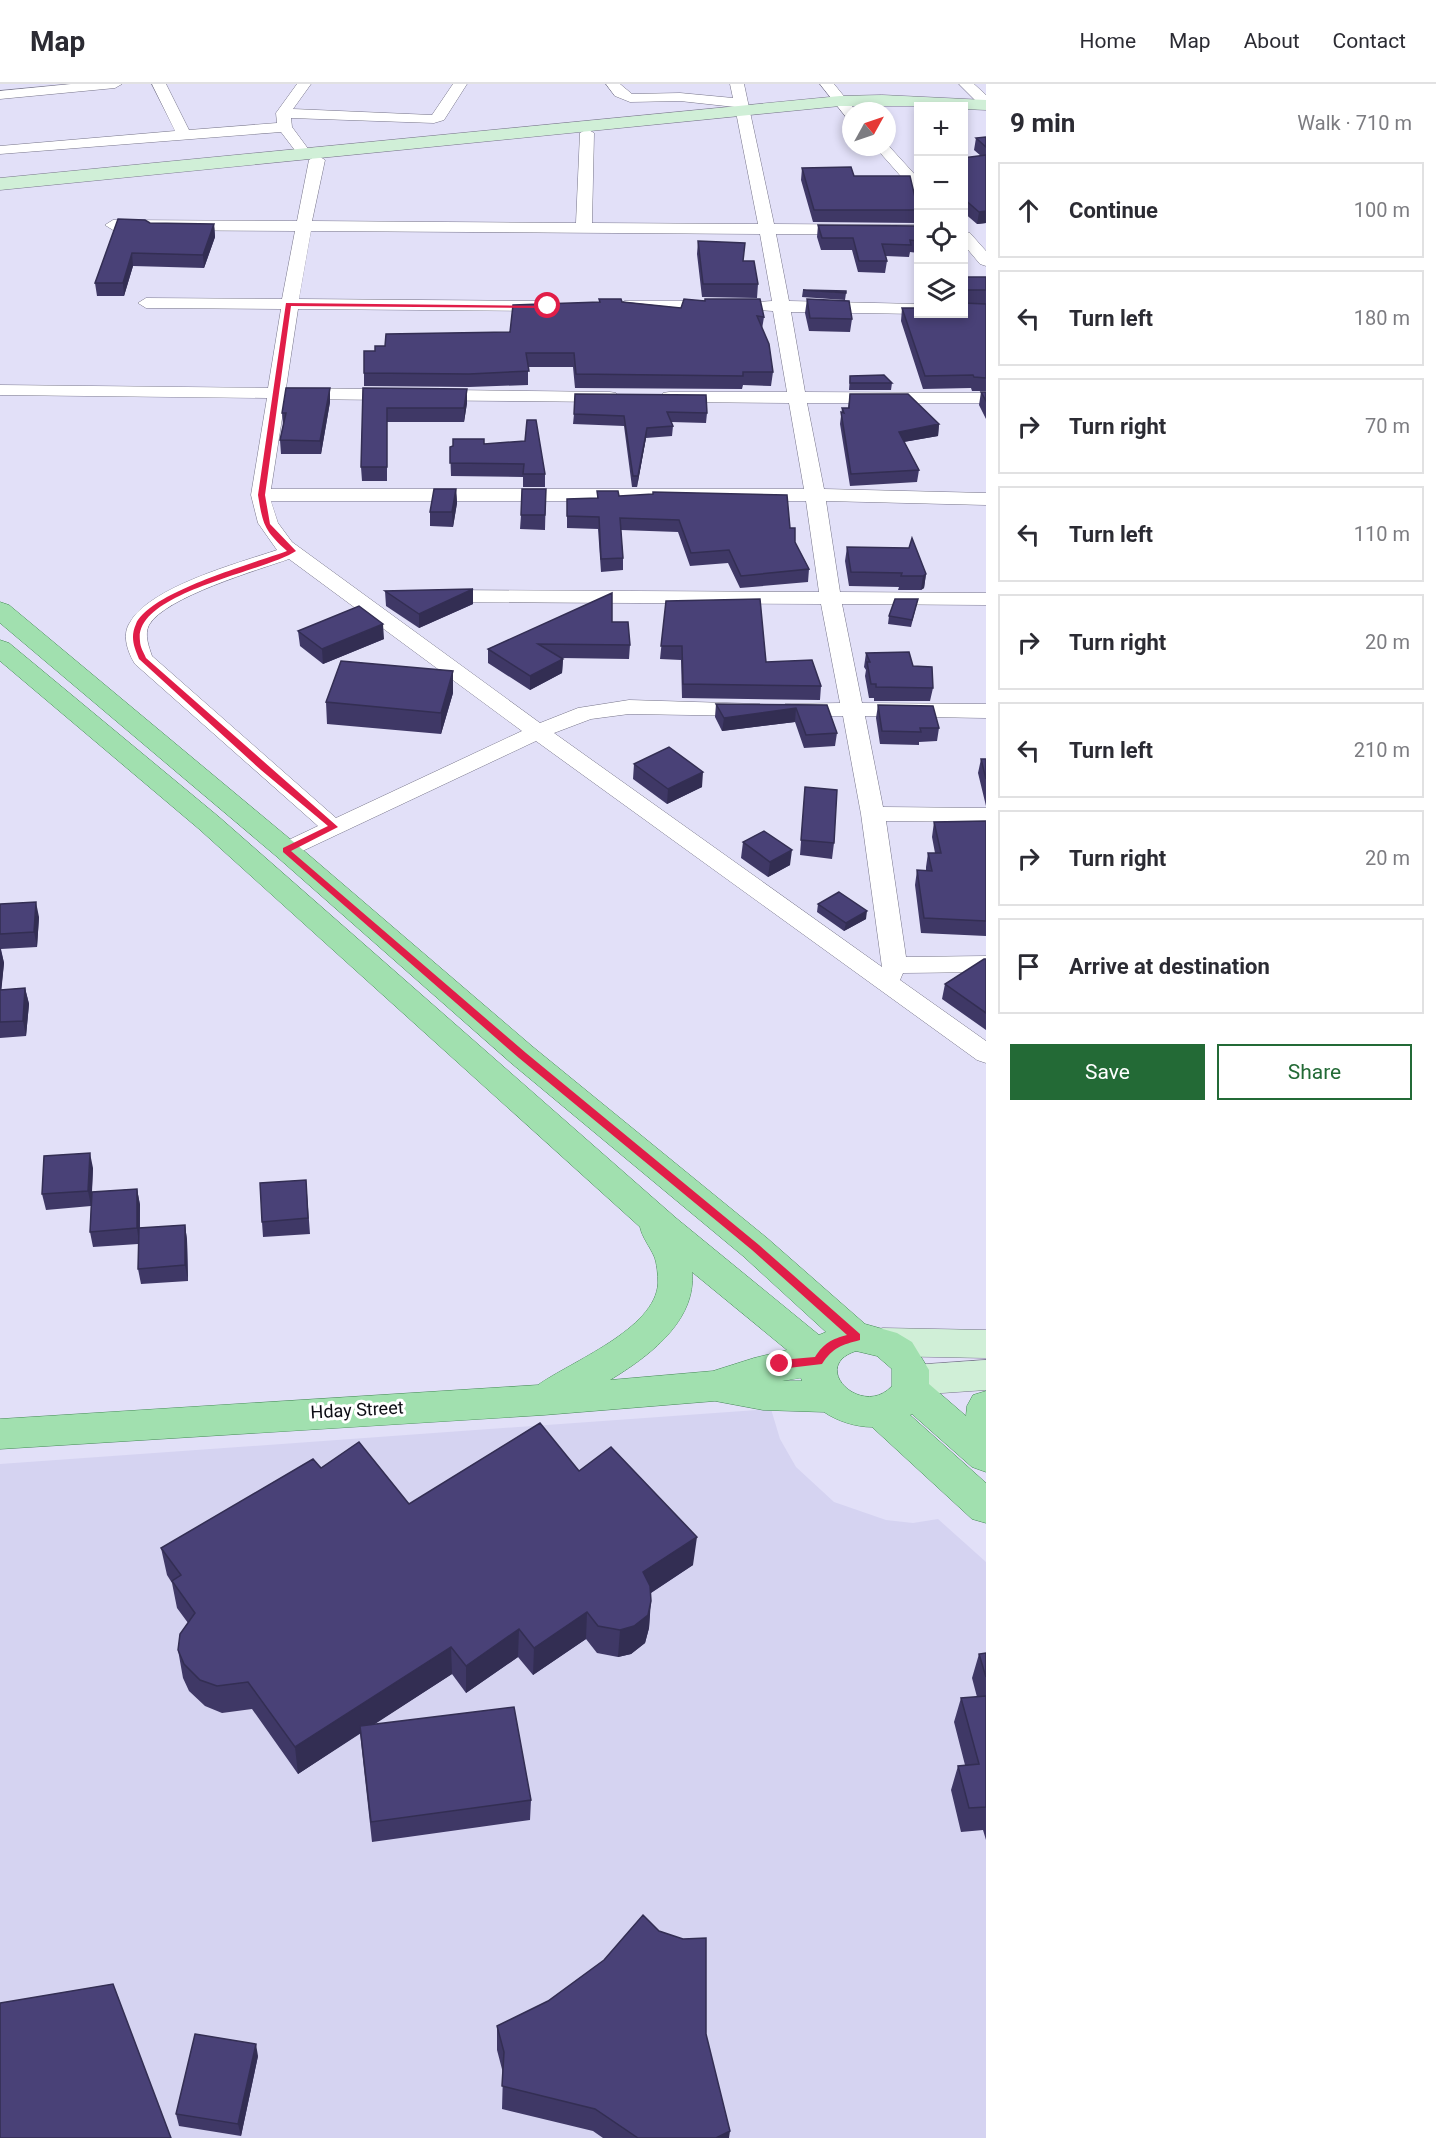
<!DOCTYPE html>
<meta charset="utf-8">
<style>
body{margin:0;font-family:Roboto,sans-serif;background:#f2f2f3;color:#2b2b33}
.controls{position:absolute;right:18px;top:18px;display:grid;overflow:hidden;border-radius:0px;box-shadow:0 3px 9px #0003}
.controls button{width:54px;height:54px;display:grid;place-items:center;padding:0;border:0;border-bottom:2px solid #e1e1e2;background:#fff;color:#2b2b33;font:30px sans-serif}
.compass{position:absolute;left:842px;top:18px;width:54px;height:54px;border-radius:50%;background:#fff;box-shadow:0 3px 9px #0003;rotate:50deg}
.stop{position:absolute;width:18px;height:18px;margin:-14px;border:4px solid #e11d48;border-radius:50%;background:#fff}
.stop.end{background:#e11d48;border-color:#fff;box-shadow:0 2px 6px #0008}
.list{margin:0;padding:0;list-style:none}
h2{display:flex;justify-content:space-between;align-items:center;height:78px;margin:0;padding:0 24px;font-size:26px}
h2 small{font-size:20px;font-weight:400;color:#7c7c81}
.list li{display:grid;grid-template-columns:39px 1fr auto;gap:18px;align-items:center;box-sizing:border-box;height:96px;margin:0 12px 12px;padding:0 12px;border:2px solid #e1e1e2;border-radius:0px}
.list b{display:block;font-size:22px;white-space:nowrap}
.list em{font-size:20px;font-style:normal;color:#7c7c81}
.actions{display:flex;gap:12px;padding:18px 24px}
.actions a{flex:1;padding:14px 0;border:2px solid #236a36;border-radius:0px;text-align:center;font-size:21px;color:#236a36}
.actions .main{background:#236a36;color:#fff}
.icon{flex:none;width:33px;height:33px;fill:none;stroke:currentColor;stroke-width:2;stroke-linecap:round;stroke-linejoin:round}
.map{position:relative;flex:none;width:986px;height:2054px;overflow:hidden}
header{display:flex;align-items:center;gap:36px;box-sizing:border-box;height:84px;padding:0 30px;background:#fff;border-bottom:2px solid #e1e1e2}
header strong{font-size:28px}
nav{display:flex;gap:33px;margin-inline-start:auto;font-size:21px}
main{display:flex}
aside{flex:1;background:#fff}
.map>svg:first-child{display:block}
.built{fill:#d5d3f1}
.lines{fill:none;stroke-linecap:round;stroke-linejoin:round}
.street-casing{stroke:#767489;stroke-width:1}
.secondary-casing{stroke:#767489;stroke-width:1}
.primary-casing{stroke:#448856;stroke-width:1}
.street{fill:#fff;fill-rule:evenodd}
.secondary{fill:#d0efd7;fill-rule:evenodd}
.primary{fill:#a1e0af;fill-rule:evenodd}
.wall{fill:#3f3866}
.shaded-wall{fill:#332e53}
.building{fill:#494177;stroke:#332e53;stroke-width:1.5}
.route{fill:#e11d48}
.labels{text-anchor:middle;stroke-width:6;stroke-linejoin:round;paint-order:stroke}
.street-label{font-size:18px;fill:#0d0d14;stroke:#fff}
</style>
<header>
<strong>Map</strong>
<nav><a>Home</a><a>Map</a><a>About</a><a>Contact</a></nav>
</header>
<main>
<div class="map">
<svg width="986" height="2054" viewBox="0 0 986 2054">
<rect width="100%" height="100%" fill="#e2e0f8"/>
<path class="built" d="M771,1325L780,1355L796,1383L834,1418L886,1436L913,1439L938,1435L986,1478V2054H0V1380Z"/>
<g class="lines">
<defs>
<path id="street" d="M71,0H122L115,4L0,15V7Z
M152,0H166L189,46L277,39L276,29L297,0H311L293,25L432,31L453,0H467L444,36L434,39L291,34L292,43L312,70L305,74L300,73L281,48L0,70V62L175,47Z
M606,0H620L632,10L680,9L733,14L730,0H744L774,140L918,141V151L776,150L789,217L918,220L920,230L791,228L805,308L986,309V319H807L824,405L986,409V421L826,417L840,508L986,509V521L842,520L862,619L986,620V634L865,632L883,723L986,724V738L886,737L906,873L986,872V888L903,889L900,896L986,957V979L977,976L536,657L294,771L286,773L278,771L274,766L278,761L318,742L135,580C128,569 122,552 129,540C148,503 239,479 277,466L258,439L251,411L267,314L0,311V301L268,304L281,225L146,224L138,219L146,214L282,215L295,147L113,146L105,141L113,136L297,137L309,76L317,71L325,76L312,137L576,139L580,49L587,45L594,49L592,139L758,140L735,23L680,17L630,18L615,12ZM311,147L760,150L772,217L757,218L755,222L757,226L773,227L787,308H669L663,309L660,313L663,317L669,318L789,319L804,405H271L285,315L610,318L616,317L619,313L616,309L610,308L286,304L298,225L550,227L558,222L550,217L299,215ZM271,417H806L819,508L438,506L431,508L428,512L431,516L438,518L821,520L840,619L785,620L782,625L785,630L793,632H843L861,730L882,883L554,649L591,635L629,630L752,632L760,630L763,625L760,620L629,616L578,624L540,639L292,458L278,439ZM289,475L522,647L336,734L152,572C149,563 144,551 149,541C165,513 258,486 289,475Z
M820,0H834L856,27H851V34L846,33Z
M959,0H974L986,11V23L981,22Z
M887,60L918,94V107L913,106L875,63H887Z
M964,147L970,149L986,167V182L980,180L964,161Z
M625,217H718L726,222L718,227L619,226L617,222Z"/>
<path id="secondary" d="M882,11L986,16V26L964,25V22H840L0,106V94L840,12Z
M883,1244L986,1246V1274L883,1272L870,1268L865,1258L870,1248Z
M986,1276V1306L913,1311L900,1306L894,1296L900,1286L913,1281Z"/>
<path id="primary" d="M0,518L9,521L296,760L533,963L767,1154L865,1240L897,1249L912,1258L929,1286V1300L966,1332L967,1322L973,1311L986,1307V1388L972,1383L912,1330L910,1331L986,1399V1439L972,1435L872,1343C856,1343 837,1337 824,1328L763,1326L715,1317L544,1331L0,1365V1335L538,1301C570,1278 656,1245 658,1199C658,1191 657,1179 654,1172C650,1163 642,1153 640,1143L199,745L0,577V556L9,559L219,733L676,1134L819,1251L826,1248L743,1172L511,979L276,772L0,539ZM692,1188L787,1266L754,1274L713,1287L610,1296C648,1273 697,1237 692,1188ZM856,1267L877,1272L892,1285V1302C862,1335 808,1282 856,1267ZM801,1294L802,1297H782Z"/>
</defs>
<use href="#street" class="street-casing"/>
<use href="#secondary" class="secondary-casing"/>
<use href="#primary" class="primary-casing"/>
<use href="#street" class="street"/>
<use href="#secondary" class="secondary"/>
<use href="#primary" class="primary"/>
</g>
<path class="wall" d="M986,53V139L977,140L963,128V74L981,72L974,66L976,54Z
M802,84L854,92H910L918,127L917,139L813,138L801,96Z
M150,139L214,140L215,153L204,184L133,182L124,212H97L95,199Z
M818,141L918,142V169L910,168L909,173L886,172L887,177L885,189L858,188L852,166H821L817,153Z
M698,157L743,177L758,200L757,214L702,213L697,170Z
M963,193H986V307H972L971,304L923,305L901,237L902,224L963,230Z
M803,206L846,209L845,216L802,213Z
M599,215L764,233L762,245L773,288L771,302L743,301L742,305L575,304L573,283H528V301L469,303L364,302V289L375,267L385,262L510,248L599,218Z
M807,215L852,235L850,248L809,247L805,229Z
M850,292L892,299L891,306H849Z
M363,304L467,319L464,338H387V397H362L361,383Z
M981,308H986V335L979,321Z
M850,310L939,340L938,352L904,358L919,386L917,398L850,402L840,340L842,324H848Z
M706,311L707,329L706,339L671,338L673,342L672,352L646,354L637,403H632L624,342L573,340L574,330Z
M330,318L321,370H281L280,356L283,341L282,329Z
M484,360L545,390V403H523V393L451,392L450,363Z
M456,405L457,419L453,443L430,442V428Z
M546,405L545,446L520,445L521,431Z
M597,407L619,412L790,444L795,458L809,485L808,498L740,504L728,479L690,482L678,448L621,446L623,474V486L601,488L598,445L567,444V415L597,414Z
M847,463L926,490L924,504L921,506H898L899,503L849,502L845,477Z
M473,505V520L419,544L386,522L385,507Z
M918,515L911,543L888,540L889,532Z
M666,517L766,578L821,602L820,616L682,614L681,576L660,575Z
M612,538L630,561L629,575L561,574L563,575L562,589L530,606L488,579V565Z
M298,547L384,555L323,580L300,562Z
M866,569L913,582L933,604L930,617H874V614H869L865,592L866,586L864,583Z
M453,609L441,650L327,640L326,618Z
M716,620L827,621L837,649L835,662L804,664L795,638L722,647L715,633Z
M878,621L939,644L937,657L919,658V661L880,660L876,634Z
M981,675H986V722L978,689Z
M634,680L702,703L667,720L633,695Z
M805,703L834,759L832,775L800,771Z
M986,737V852L921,849L915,801L917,786H926V783L928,769H935L932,753L934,738Z
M743,758L790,781L768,793L741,774Z
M0,820L39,833L37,863L1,865L4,879L1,906L25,904L29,920L26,952L0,954Z
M818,820L866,835L844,847L817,828Z
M986,875V946L942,915L945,900Z
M93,1084L92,1108L137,1105L140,1121V1144L185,1141L187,1156L188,1197L141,1200L138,1185V1160L93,1163L90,1148L91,1122L46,1126L42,1110Z
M306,1096L310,1150L263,1153L262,1138Z
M321,1384L409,1420L579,1387L693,1481L651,1509L649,1544L645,1559L631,1570L618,1573L597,1569L586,1555L533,1591L518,1573L466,1609L452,1590L374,1640L531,1716L530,1736L372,1758L360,1649L298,1690L252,1625L222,1629L205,1622L189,1607L183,1594L178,1566L188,1539L177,1524L172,1499L167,1491L161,1464Z
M986,1569V1756L983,1746L961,1748L951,1706L958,1682L965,1681L954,1638L961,1614L977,1613L972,1594L979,1570Z
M497,1942L706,1950L729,2054H603L593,2047L502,2025L503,1989L497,1966Z
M258,1972L241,2052L179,2042L176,2030Z"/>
<path class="shaded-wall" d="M986,127V139L977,140L979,128Z
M214,140L215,153L204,184L203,171Z
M132,169L133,182L124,212L123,199Z
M330,304V318L321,370L320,357Z
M467,305V319L464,338V324Z
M939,340L938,352L897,359L899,348Z
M647,344L646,354L637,403L638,392Z
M456,405L457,419L453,443L452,428Z
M926,490L924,504L921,506L923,492Z
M473,505V520L419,544V530Z
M383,540L384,555L323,580L322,565Z
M563,575L562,589L530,606V592Z
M453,587V609L441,650V629Z
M796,624L795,638L722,647L724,634Z
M703,688L702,703L667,720L668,705Z
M792,766L790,781L768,793L770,778Z
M36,818L39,833L37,863L34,848Z
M867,827L866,835L844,847L846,839Z
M0,863L4,879L1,910L0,905Z
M25,904L29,920L26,952L23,937Z
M90,1069L93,1084L91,1122L88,1107Z
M137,1105L140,1121L139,1160L137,1144Z
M185,1141L187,1156L188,1197L185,1181Z
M697,1453L693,1481L640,1516L643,1488Z
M651,1517L649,1544L645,1559L631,1570L618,1573L620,1546Z
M587,1528L586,1555L533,1591L534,1564Z
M519,1545L518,1573L466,1609V1582Z
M451,1563L452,1590L298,1690L295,1663Z
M256,1960L258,1972L241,2052L238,2040Z
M730,2047L729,2054H716Z"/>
<path class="building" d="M986,53V63L976,54Z
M986,71V127L979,128L963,114V74Z
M851,83L854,92H910L918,126H814L802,84Z
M118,135L145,136L150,139L214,140L203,171L132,169L123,199H95Z
M818,141L918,142V157L910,156L911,161L882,160L887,177H859L853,154H822Z
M698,157L745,159L743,177H754L758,200H703Z
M963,193H986V206H966Z
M803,206L846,207V209Z
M599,215H621L622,218L681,224L684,215L705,217V215H760L764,233L757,232L769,260L773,288H743V292L576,290L574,269H526L529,287L469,290L364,289V267H375V262H385L386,250L510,248L513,221L600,218Z
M807,215L849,217L852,235L810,234Z
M963,219L986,220V294L974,293L973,291L925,292L902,224H918V230H963Z
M884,291L892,299H850V292Z
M286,304H330L320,357L280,356L286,329H282Z
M363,304L467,305L464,324H387V383H361Z
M981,308H986V317Z
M575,310L706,311L707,329L667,328L673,342L647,344L638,392H633L624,332L574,330Z
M850,310H908L939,340L899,348L919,386L851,390L841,328L844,329L842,324H849Z
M527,336H536L545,390H523L524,380L450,379V363L453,362V355H484V360L525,357Z
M434,405H456L452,428H430Z
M522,405H546L545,431H521Z
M597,407H618L619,412L653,410V408L787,411L790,444H795V458L809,485L741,492L729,466L691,469L679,436L620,434L623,474L601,475L599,433L567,432V415L598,414Z
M912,454L926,490L923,492H901L902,489L851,488L847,463L909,464Z
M473,505L419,530L385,507Z
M612,509V538H628L630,561L538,560L563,575L530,592L488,565Z
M760,515L766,578L812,576L821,602L683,600L682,562H661L666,517Z
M895,515H918L912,536L889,532Z
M359,522L383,540L322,565L298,547Z
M909,568L913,582L932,583L933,604L876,603V600H871L867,578H870L866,569Z
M341,577L453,587L441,629L326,618Z
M716,620L827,621L837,649L806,651L796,624L724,634Z
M878,621L933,622L939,644H920L921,648L882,647Z
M669,663L703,688L668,705L634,680Z
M981,675H986V695Z
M805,703L837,706L834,759L801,756Z
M986,737V837L924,834L917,786L932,787L928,769H941L934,738Z
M764,747L792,766L770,778L743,758Z
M839,808L867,827L846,839L818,820Z
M36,818L34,848L0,850V820Z
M984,875H986V929L945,900Z
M25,904L23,937L0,938V906Z
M90,1069L88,1107L42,1110L44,1072Z
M306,1096L308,1134L262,1138L260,1099Z
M137,1105V1144L90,1148L92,1108Z
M185,1141V1181L138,1185L139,1144Z
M540,1339L579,1387L611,1363L697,1453L643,1488L650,1502L651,1517L648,1531L634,1542L620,1546L598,1542L587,1528L534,1564L519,1545L466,1582L451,1563L295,1663L248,1598L217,1602L200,1596L184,1580L178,1566L180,1550L195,1529L172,1497L181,1491L161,1464L313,1375L321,1384L359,1358L409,1420Z
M986,1569V1593L979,1570Z
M986,1612V1723L969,1724L958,1682L979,1680L961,1614Z
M514,1623L531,1716L371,1738L360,1642Z
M643,1831L659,1847L683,1855L706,1854V1950L730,2047L716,2054H638L595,2025L502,2002L504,1968L497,1942L548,1917L604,1876Z
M113,1900L171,2054H0V1919Z
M195,1950L256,1960L238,2040L176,2030Z"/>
<path class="route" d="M286,219L551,222L548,224L291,222L265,411L270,440L296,467C265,488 133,508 140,557C140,563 144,569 146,574L338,743L291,767L526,969L759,1161L860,1250V1256C842,1261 833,1263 822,1280L780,1285L774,1280L780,1276L815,1273C824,1259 832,1255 847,1251L752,1166L519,974L283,768V764L328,742L261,686L139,575C134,563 130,553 136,540C150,508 252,480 287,467C264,446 263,441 258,411Z"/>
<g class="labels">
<g class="street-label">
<text transform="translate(357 1326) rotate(-3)" y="6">Hday Street</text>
</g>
</g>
</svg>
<div class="controls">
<button>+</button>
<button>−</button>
<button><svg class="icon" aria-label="locate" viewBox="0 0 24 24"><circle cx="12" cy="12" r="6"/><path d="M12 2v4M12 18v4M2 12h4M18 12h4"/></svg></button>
<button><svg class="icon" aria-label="layers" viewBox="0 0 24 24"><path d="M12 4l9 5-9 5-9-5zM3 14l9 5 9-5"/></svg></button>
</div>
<svg class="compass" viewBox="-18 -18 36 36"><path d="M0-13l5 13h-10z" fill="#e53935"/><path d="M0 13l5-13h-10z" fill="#7c7c81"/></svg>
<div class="stop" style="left:548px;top:222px"></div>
<div class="stop end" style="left:780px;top:1280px"></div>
</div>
<aside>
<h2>9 min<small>Walk · 710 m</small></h2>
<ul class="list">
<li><svg class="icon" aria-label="ahead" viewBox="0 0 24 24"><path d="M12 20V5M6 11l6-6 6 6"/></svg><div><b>Continue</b></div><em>100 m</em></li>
<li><svg class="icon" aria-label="left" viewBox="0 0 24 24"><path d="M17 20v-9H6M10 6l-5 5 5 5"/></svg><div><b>Turn left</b></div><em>180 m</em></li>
<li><svg class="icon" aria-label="right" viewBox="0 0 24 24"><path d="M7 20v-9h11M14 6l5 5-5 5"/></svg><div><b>Turn right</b></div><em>70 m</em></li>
<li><svg class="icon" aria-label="left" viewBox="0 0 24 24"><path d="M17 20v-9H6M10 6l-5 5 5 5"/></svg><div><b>Turn left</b></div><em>110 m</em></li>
<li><svg class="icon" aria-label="right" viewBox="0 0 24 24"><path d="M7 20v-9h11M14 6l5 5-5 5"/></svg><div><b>Turn right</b></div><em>20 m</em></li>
<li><svg class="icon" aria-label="left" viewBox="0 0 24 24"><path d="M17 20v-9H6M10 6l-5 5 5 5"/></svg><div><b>Turn left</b></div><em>210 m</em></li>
<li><svg class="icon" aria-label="right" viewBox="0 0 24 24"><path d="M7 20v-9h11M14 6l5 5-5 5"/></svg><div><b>Turn right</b></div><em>20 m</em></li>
<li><svg class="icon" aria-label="arrive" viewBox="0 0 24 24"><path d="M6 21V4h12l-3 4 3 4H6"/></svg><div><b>Arrive at destination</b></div></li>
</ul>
<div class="actions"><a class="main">Save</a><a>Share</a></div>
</aside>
</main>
